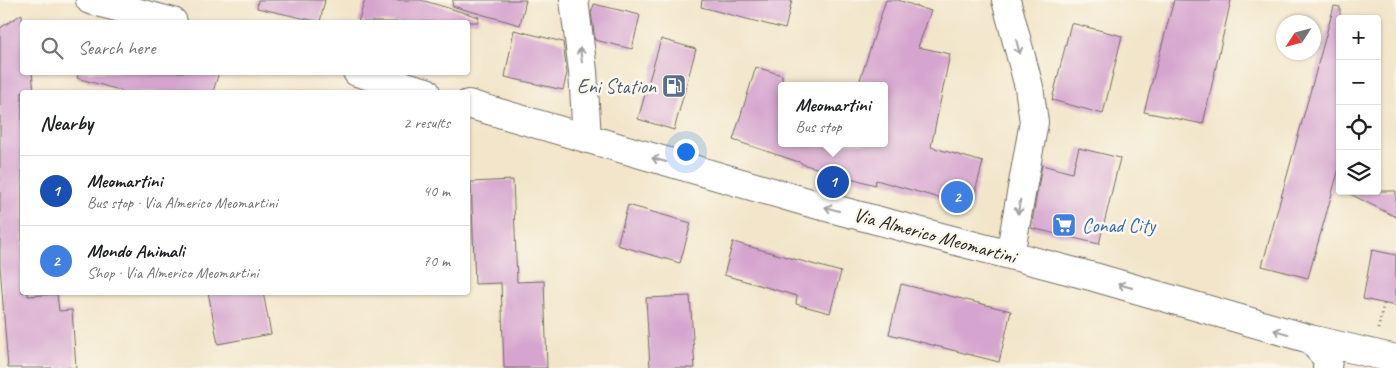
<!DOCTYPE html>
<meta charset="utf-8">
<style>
body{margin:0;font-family:Caveat,sans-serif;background:#f2f2f2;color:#202124}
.controls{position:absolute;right:15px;top:15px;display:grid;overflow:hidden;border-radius:5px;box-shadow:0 1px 4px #0004}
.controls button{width:45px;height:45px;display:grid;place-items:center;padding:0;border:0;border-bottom:1px solid #e0e0e0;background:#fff;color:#202124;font:25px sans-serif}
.compass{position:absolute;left:1276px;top:15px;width:45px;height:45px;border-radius:50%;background:#fff;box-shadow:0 1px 4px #0004;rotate:234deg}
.you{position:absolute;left:685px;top:151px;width:18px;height:18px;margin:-12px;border:4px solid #fff;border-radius:50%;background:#1a73e8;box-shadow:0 0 0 8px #1a73e833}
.badge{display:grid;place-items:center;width:32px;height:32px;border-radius:50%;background:#c8321e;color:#fff;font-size:16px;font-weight:700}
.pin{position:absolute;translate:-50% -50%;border:2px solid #fff;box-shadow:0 1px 5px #0006}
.popup{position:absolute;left:778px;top:82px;width:110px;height:65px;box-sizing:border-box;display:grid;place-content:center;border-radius:5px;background:#fff;filter:drop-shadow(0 1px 4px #0005);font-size:16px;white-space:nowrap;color:#757577}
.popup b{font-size:19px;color:#202124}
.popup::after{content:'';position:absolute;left:50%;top:100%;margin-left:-10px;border:10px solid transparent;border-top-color:#fff}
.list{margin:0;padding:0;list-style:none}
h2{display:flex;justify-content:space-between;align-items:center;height:65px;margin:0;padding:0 20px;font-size:21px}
h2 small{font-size:16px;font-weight:400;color:#757577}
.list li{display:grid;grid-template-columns:32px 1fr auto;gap:15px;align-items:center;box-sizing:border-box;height:70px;padding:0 20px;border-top:1px solid #e0e0e0}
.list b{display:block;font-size:19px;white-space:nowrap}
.list p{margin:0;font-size:16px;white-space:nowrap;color:#757577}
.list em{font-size:16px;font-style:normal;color:#757577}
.icon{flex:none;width:28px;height:28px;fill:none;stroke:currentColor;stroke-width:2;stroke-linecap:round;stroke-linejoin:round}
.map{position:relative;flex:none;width:1396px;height:368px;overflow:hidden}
.search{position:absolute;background:#fff;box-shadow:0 1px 4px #0004;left:20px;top:20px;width:450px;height:55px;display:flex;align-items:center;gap:12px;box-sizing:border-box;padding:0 18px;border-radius:5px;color:#757577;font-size:19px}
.panel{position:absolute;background:#fff;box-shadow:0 1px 4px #0004;left:20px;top:90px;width:450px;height:205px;border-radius:5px}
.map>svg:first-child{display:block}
.building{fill:#d6a5cf}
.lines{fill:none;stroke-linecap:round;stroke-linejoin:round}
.minor-casing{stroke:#716c62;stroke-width:30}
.path{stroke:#716c62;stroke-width:3;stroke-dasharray:1 4;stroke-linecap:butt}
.minor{stroke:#fff;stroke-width:28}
.oneway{stroke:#a0a0a0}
.labels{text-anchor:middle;stroke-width:5;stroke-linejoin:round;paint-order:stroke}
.service-label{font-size:20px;fill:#4e5e75;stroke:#fbf7ec;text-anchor:end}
.shop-label{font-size:20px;fill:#366cbe;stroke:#fbf7ec;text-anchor:start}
.street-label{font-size:20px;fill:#2b2b2b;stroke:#fbf7ec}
</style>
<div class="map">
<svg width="1396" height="368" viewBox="0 0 1396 368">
<rect width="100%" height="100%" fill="#fbf7ec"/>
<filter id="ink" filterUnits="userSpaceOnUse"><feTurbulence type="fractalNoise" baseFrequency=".02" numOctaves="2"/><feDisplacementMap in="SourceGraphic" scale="10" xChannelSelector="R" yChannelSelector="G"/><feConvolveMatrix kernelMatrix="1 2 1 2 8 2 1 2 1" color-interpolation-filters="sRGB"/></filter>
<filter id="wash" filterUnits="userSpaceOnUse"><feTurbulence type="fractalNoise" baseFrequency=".0096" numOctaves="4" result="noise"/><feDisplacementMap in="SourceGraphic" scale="20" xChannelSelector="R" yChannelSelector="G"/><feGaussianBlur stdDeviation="1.12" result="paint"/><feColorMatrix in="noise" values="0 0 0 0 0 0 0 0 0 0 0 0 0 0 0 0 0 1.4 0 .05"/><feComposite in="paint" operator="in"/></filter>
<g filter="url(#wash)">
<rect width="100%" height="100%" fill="#f2e5c9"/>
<g id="blocks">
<path class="building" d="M258,0H325L320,22L257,8Z
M365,0H421L479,17L478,22H358Z
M453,0H526L520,25L452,6Z
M702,0H792L785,29L701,7Z
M886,0H898L931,11L918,47L950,54L931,147L983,162L971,207L876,180L875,185L802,164V163L733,140L756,67L782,75V143H884V86H858Z
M1174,0H1231L1203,124L1144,112Z
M594,4L640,15L632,49L595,40L591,13Z
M1334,6L1340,7V165L1308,278L1262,266Z
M22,14V72H32L34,92H22V292H28V296L57,294L59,311L72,310L76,368H8L0,266V28Z
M1071,23L1122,36L1103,114L1052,100Z
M514,30L563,42L567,73L563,90L505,77Z
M661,39L696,49L674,130L638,119Z
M78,72H219L213,92H126L77,78Z
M1079,148L1120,158L1099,244L1031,228L1042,165L1072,173Z
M513,180L517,282L544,281L547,368H504L501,283L475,284L471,182Z
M1344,191H1396V217Z
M628,205L691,223L680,263L617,245Z
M733,242L841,272L830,313L796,304L797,296L724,275Z
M1372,250L1396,255V306L1363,299Z
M901,284L1011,311L999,362L889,334Z
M208,292H263L271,334L218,344Z
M690,296L695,368H650L646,298Z"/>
</g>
</g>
<g filter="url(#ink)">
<use href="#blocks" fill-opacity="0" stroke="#716c62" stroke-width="1"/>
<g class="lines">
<defs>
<path id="minor" d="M90,0L173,22
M574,0L583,71L587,139
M1006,0L1029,87L1034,122L1010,255
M357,72L426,92
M468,104L807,202L1094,277L1310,339L1328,359L1327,368
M1310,339L1396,359"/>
</defs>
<use href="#minor" class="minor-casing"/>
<path class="path" d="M1378,329L1384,303"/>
<use href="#minor" class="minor"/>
</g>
<defs><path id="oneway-shaft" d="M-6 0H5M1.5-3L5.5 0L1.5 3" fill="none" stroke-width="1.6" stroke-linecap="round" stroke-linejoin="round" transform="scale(1.25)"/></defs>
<g class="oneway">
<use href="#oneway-shaft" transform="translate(1018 47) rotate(76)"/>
<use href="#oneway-shaft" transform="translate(581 55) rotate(-97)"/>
<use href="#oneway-shaft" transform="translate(659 160) rotate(-164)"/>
<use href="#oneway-shaft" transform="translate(1019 207) rotate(100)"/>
<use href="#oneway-shaft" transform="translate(832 209) rotate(-165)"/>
<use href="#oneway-shaft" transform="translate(1125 286) rotate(-164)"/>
<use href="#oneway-shaft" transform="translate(1281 332) rotate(-165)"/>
</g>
</g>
<defs>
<symbol id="fuel-square" viewBox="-11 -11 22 22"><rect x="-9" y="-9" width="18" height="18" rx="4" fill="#5c6f8a" stroke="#fbf7ec"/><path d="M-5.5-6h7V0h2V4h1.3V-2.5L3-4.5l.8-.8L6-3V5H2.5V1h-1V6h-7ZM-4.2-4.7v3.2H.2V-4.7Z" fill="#fff"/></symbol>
<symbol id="supermarket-square" viewBox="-11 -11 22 22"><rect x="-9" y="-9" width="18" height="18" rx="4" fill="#3f7fe0" stroke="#fbf7ec"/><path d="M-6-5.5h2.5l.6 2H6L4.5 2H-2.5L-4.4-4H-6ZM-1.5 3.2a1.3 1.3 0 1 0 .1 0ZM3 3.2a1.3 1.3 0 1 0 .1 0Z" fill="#fff"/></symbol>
</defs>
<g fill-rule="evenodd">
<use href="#fuel-square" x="660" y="72" width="28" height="28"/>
<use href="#supermarket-square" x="1050" y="211" width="28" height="28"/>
</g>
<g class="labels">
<g class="service-label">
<text x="656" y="93">Eni Station</text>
</g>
<g class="shop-label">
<text x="1082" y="232">Conad City</text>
</g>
<g class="street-label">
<text transform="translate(935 235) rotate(15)" y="7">Via Almerico Meomartini</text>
</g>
</g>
</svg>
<div class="controls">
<button>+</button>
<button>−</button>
<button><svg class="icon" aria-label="locate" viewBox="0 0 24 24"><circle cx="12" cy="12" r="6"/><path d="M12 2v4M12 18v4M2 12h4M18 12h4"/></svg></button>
<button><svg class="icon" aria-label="layers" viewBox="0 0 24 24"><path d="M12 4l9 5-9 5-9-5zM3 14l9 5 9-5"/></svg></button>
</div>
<svg class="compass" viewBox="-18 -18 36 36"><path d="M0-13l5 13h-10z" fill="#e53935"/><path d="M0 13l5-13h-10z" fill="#757577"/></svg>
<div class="you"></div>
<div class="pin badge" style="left:833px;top:182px;background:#1a4fb4">1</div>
<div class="popup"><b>Meomartini</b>Bus stop</div>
<div class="pin badge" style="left:957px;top:197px;background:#3f7fe0">2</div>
<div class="search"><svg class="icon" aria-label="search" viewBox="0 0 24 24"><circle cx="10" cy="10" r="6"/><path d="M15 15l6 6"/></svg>Search here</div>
<section class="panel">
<h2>Nearby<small>2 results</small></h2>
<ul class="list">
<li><span class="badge" style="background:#1a4fb4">1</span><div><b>Meomartini</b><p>Bus stop · Via Almerico Meomartini</p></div><em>40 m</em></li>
<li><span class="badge" style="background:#3f7fe0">2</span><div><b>Mondo Animali</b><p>Shop · Via Almerico Meomartini</p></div><em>70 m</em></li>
</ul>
</section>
</div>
